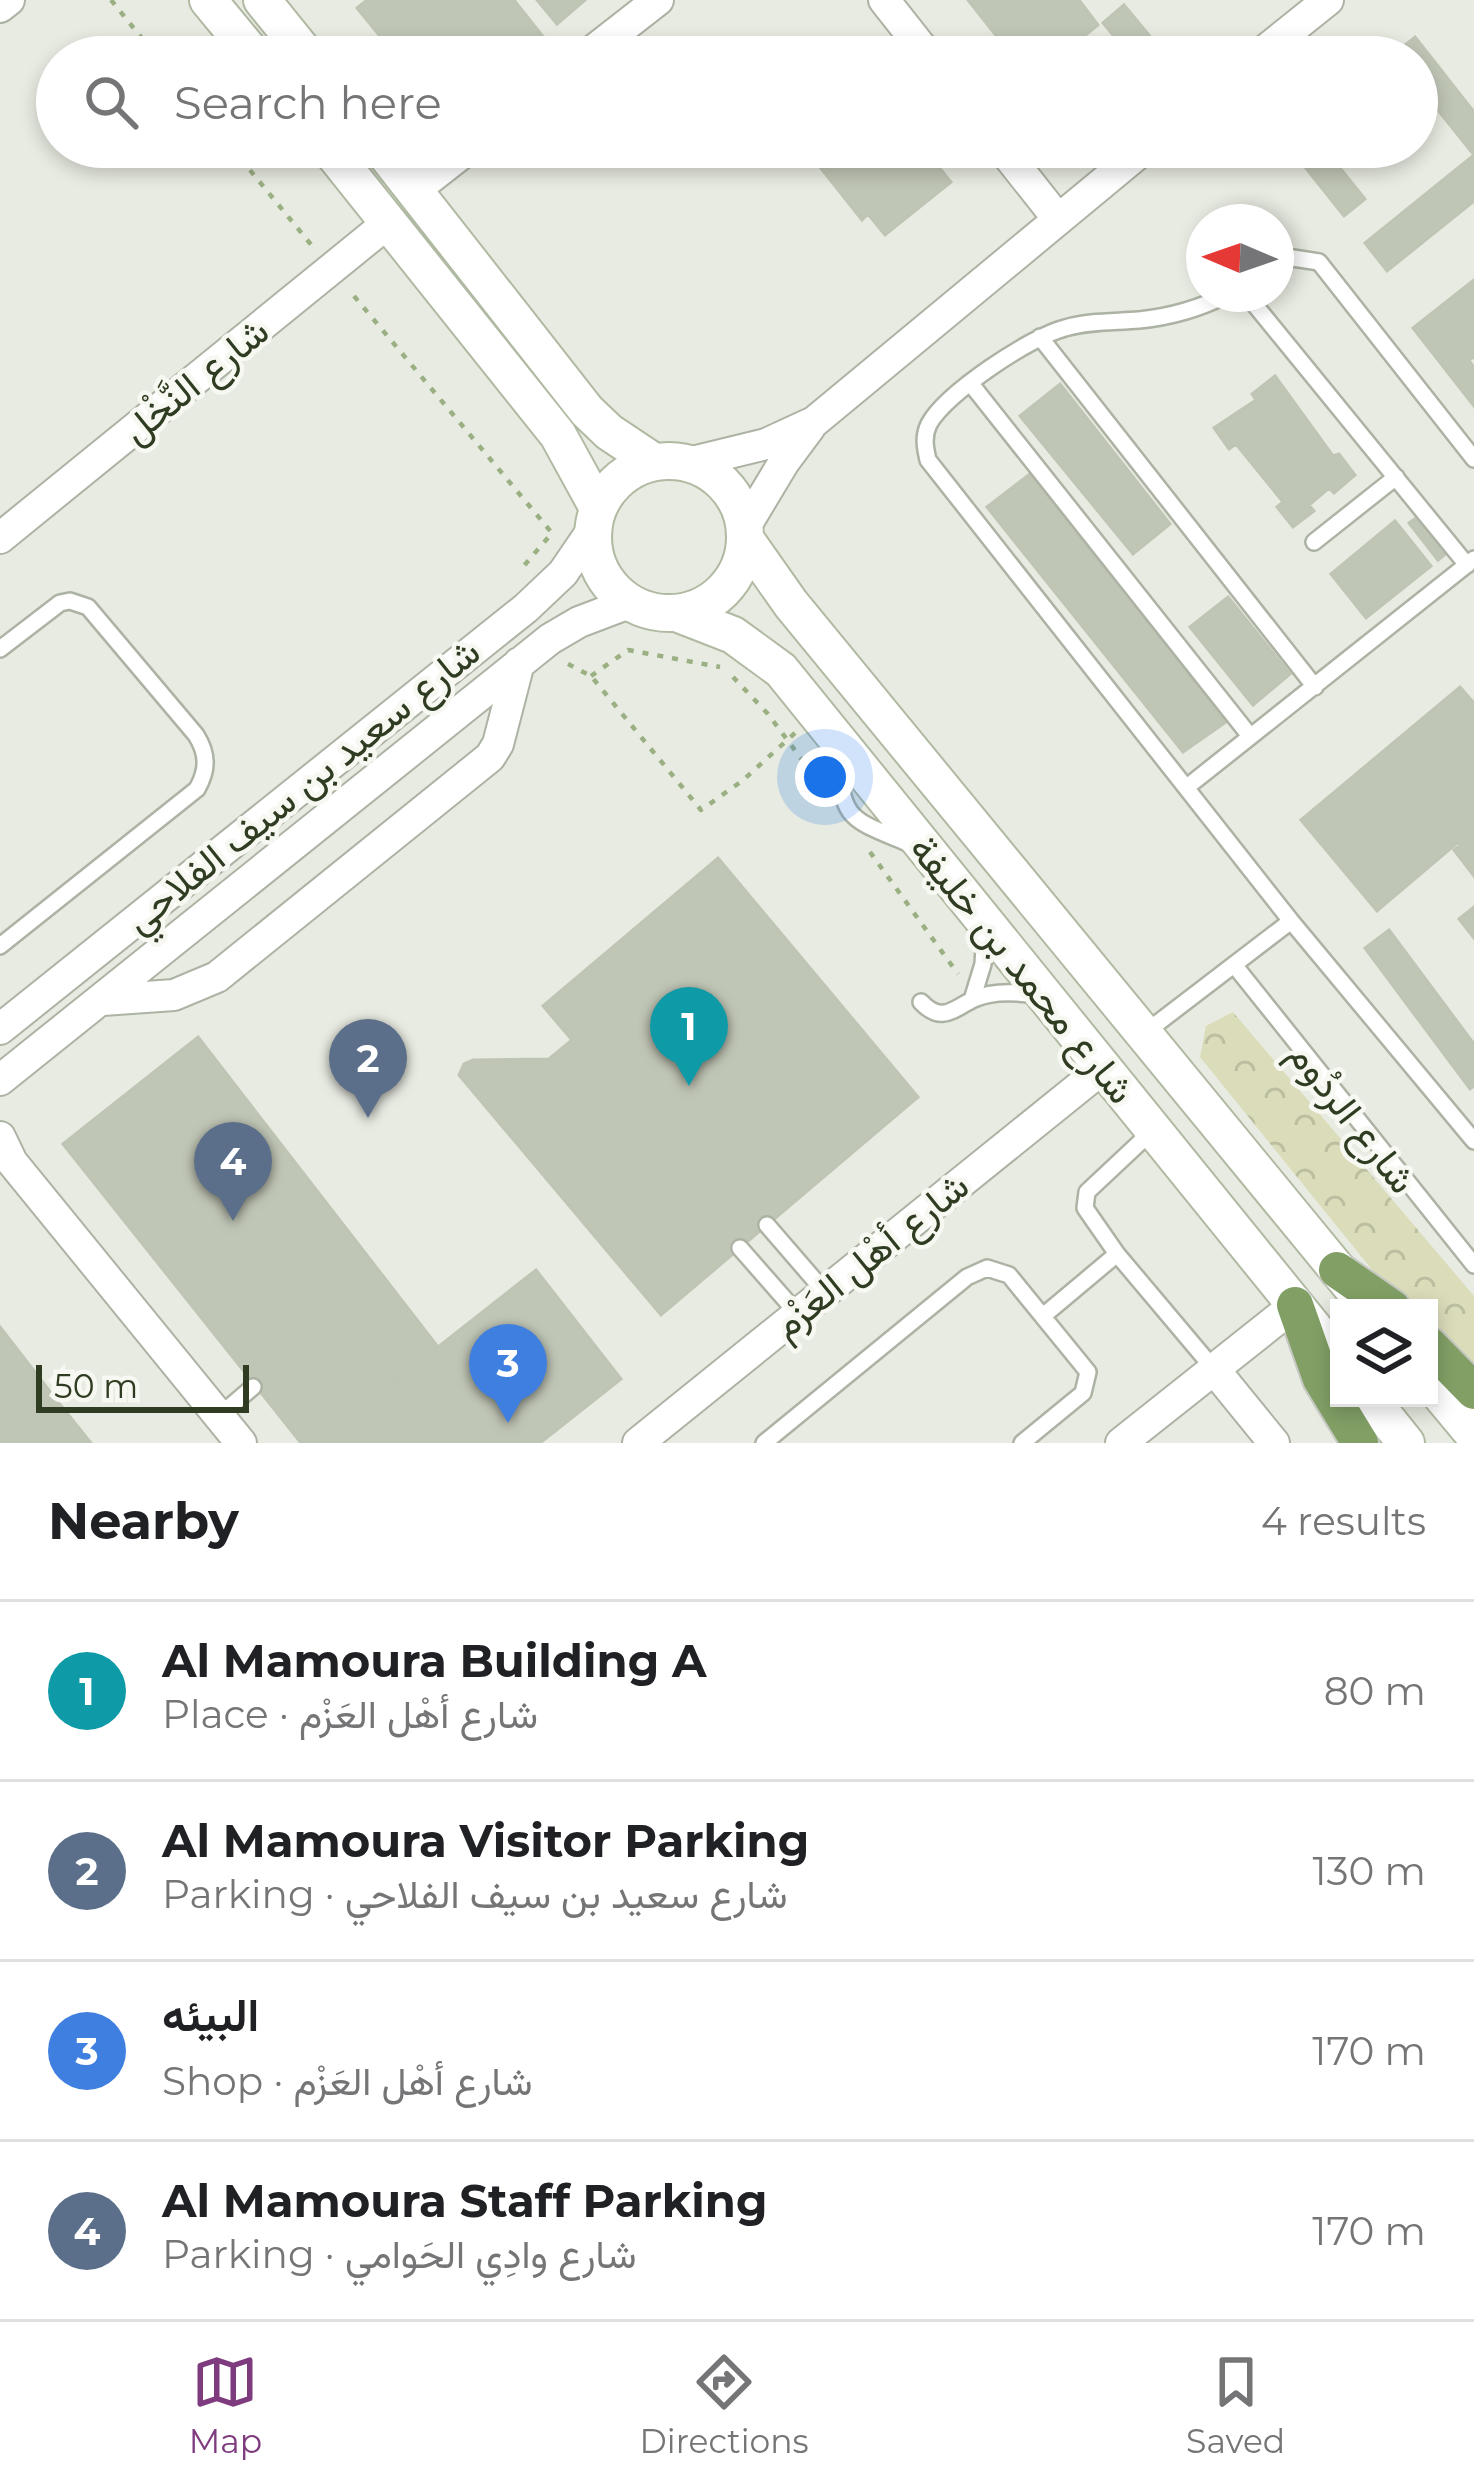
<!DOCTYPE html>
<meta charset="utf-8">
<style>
body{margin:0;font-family:Montserrat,Vazirmatn,sans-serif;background:#f6f6f6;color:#202124}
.controls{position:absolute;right:36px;bottom:36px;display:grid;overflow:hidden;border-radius:0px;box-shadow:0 6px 18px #0003}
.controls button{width:108px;height:108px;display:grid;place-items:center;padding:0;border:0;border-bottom:3px solid #e0e0e0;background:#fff;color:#202124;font:60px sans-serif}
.compass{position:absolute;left:1186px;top:204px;width:108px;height:108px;border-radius:50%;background:#fff;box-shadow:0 6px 18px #0003;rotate:272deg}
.scale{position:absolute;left:36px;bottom:30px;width:213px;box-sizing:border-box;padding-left:12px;border:6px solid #2f3c22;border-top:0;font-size:33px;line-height:42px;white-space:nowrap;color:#2f3c22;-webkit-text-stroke:9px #f6f8f1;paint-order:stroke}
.you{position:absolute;left:825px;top:777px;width:42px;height:42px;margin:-30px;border:9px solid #fff;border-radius:50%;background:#1a73e8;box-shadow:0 0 0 18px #1a73e833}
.badge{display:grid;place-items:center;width:78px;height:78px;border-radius:50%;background:#7e3b7e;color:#fff;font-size:39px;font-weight:700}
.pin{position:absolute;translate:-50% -99px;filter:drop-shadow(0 3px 6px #0008)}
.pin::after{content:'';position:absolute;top:63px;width:42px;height:36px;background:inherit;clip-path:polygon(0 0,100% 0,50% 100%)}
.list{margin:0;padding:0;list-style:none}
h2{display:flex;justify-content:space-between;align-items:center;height:156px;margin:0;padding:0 48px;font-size:51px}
h2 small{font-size:39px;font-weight:400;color:#757577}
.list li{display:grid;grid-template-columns:78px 1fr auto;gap:36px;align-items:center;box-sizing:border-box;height:180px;padding:0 48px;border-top:3px solid #e0e0e0}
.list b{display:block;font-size:45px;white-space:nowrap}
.list p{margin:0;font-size:39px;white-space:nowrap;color:#757577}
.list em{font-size:39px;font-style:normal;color:#757577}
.icon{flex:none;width:66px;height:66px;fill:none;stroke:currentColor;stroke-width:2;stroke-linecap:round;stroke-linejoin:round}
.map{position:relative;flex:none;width:1474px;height:1443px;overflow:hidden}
.search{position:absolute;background:#fff;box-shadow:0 6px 18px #0003;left:36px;right:36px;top:36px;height:132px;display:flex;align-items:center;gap:30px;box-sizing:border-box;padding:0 42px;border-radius:66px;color:#757577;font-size:45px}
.sheet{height:876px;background:#fff}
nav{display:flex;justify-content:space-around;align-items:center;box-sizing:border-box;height:168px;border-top:3px solid #e0e0e0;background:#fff;font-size:33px;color:#757577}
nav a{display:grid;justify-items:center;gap:6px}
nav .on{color:#7e3b7e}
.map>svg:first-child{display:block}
.forest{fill:url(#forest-crowns)}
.building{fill:#c0c6b6;stroke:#bfc5b4;stroke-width:3}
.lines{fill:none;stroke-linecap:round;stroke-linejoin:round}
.service-casing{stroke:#adb3a4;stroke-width:20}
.minor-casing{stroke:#adb3a4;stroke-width:34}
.secondary-casing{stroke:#b0baa2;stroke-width:40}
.primary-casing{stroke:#c5c8c1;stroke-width:40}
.path{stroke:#9aaf82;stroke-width:4.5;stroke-dasharray:6 9;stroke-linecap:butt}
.service{stroke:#fff;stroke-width:15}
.minor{stroke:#fff;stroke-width:30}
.secondary{stroke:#fff;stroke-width:36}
.primary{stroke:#82a066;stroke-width:36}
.labels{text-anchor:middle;stroke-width:9;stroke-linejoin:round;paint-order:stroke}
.street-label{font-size:39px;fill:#2f3c22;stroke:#f6f8f1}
</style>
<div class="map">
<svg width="1474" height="1443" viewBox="0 0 1474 1443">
<defs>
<pattern id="forest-crowns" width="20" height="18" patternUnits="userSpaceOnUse" patternTransform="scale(3)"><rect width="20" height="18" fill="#dbdcba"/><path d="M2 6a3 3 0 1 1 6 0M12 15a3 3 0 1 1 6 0" fill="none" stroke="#bcbea0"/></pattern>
</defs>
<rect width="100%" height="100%" fill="#e8ebe1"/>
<path class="forest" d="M1233,1012L1474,1296V1372L1429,1332V1308H1403L1200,1057L1206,1026Z"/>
<path class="building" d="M367,0H514L556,53L551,57H397L357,8Z
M537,0H585L557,24Z
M968,0H1079L1098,25L1058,57H1028L1022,50L1013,57Z
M1124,5L1149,35L1128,53L1103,23Z
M1415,37L1474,112V201L1387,271L1365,243L1474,155L1417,84V57H1390Z
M814,147H934L940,155L933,160L951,182L885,235L868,214L862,220L808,152Z
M1289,147H1323L1365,199L1344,216Z
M1474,280V357L1469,360L1474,368V406L1413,328Z
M1275,376L1333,456L1339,454L1355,475L1334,493L1329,488L1309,505L1314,511L1293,527L1277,507L1283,502L1236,444L1229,449L1214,428L1256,400L1252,394Z
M1060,384L1170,524L1133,554L1020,416Z
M1030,474L1226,722L1183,752L987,507Z
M1420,515L1449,551L1438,560L1409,523Z
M1395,521L1431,566L1366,618L1331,574Z
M1228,597L1290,674L1253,705L1190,627Z
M1460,687L1474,703V876L1454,850L1460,845L1457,843L1377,911L1301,820Z
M718,858L918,1097L661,1315L459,1075L464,1064L473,1060L549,1059L572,1040L543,1006Z
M1474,907V938L1459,919Z
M1389,930L1474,1044V1086L1470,1089L1365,948Z
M198,1037L438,1347L316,1443H301L63,1144Z
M536,1270L621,1379L540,1443H316Z
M0,1327L58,1402L91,1443H0Z"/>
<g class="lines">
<defs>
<path id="service" d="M1276,265L1293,258L1319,262L1474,459
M1228,294C1201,308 1169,317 1139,320C1114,322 1088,321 1065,328C1030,337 946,393 929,424C923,436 925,447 928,460L1291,921L1474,1141
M1246,294L1467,565
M1040,337L1315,687
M971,384L1250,736
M1314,542L1396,477
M0,649L60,603L70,601L88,607L196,735C208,754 208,770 197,789L0,946
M840,752C839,821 851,819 910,844
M1187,787L1474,559
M1235,966L1474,1265
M972,1000L983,964L985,932
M921,1002C942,1024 953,1009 974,999C992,991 1016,992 1035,995
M1146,1032L1291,921
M1151,1132L1087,1192L1085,1208L1117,1254L1213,1368
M767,1225L824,1291
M740,1248L797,1313
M1043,1316L1117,1254
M219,1416L253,1387
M764,1443L967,1277L987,1268L1009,1275L1088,1372L1083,1393L1022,1443"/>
<path id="minor" d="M884,0L929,57
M0,7L9,0
M585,57L658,0
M1257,57L1328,0
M1001,147L1058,219
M415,190L470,147
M688,463L766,444L814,422L1146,147
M745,527L784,462L810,427
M0,538L389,222
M103,1000L174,995L217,977L490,757L498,744L519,663
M0,1029L526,608L563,573L593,529
M0,1080L550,639L579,622L629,603
M0,1137L12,1162L241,1443
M1213,1368L1274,1443
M638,1443L1103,1068
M1121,1443L1295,1305"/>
<path id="secondary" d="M208,0L255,57
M262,0L308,57
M328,147L558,435L598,508
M380,147L587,411L609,432L654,462
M593 537a76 76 0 1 1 152 0a76 76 0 1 1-152 0Z
M746,540L791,604L1355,1291
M679,614L733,635L781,670L1339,1359
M1429,1381L1474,1435
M1370,1398L1406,1443"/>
<path id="primary" d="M1337,1270L1392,1308
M1295,1305L1321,1379L1360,1443
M1429,1345L1474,1391"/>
</defs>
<use href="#service" class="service-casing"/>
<use href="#minor" class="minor-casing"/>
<use href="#secondary" class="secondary-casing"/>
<use href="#primary" class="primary-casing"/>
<path class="path" d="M111,0L157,57
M231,147L313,247
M354,296L552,533L522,568
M568,664L591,676L701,810L742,781L795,733
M591,676L628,650L720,667
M733,677L768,714L817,780
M870,852L958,974"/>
<use href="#service" class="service"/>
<use href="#minor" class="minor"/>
<use href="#secondary" class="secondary"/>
<use href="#primary" class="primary"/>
</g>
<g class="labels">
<g class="street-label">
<text transform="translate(195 380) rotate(-39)" y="14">شارع النَّخْل</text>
<text transform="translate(302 785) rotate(-39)" y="14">شارع سعيد بن سيف الفلاحي</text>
<text transform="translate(1023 969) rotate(51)" y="14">شارع محمد بن خليفة</text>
<text transform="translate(1353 1117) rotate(52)" y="14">شارع الردُوم</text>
<text transform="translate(870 1255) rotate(-39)" y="14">شارع أهْل العَزْم</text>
</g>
</g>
</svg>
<div class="controls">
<button><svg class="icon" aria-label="layers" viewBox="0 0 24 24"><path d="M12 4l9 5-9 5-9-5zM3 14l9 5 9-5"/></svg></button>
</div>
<svg class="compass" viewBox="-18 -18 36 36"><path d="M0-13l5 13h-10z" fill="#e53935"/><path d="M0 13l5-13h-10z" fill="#757577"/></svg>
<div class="scale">50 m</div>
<div class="you"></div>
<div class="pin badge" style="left:689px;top:1086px;background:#0f9aa8">1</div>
<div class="pin badge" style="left:368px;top:1118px;background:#5c6f8a">2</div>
<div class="pin badge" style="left:508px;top:1423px;background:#3f7fe0">3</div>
<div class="pin badge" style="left:233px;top:1221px;background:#5c6f8a">4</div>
<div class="search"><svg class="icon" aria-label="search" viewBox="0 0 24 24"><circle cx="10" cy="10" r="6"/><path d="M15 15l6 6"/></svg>Search here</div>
</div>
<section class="sheet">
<h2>Nearby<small>4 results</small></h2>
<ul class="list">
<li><span class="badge" style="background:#0f9aa8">1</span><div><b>Al Mamoura Building A</b><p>Place · شارع أهْل العَزْم</p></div><em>80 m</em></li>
<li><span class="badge" style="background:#5c6f8a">2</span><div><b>Al Mamoura Visitor Parking</b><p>Parking · شارع سعيد بن سيف الفلاحي</p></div><em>130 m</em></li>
<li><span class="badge" style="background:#3f7fe0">3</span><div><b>البيئه</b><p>Shop · شارع أهْل العَزْم</p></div><em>170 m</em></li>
<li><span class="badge" style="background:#5c6f8a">4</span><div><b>Al Mamoura Staff Parking</b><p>Parking · شارع وادِي الحَوامي</p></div><em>170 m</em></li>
</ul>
</section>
<nav>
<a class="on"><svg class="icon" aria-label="map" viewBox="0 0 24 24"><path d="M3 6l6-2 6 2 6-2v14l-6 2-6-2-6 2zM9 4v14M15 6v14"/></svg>Map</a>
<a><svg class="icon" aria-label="directions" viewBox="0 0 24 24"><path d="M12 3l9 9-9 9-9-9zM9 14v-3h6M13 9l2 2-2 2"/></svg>Directions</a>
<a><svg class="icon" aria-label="saved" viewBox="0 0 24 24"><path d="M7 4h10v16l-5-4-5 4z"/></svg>Saved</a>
</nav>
